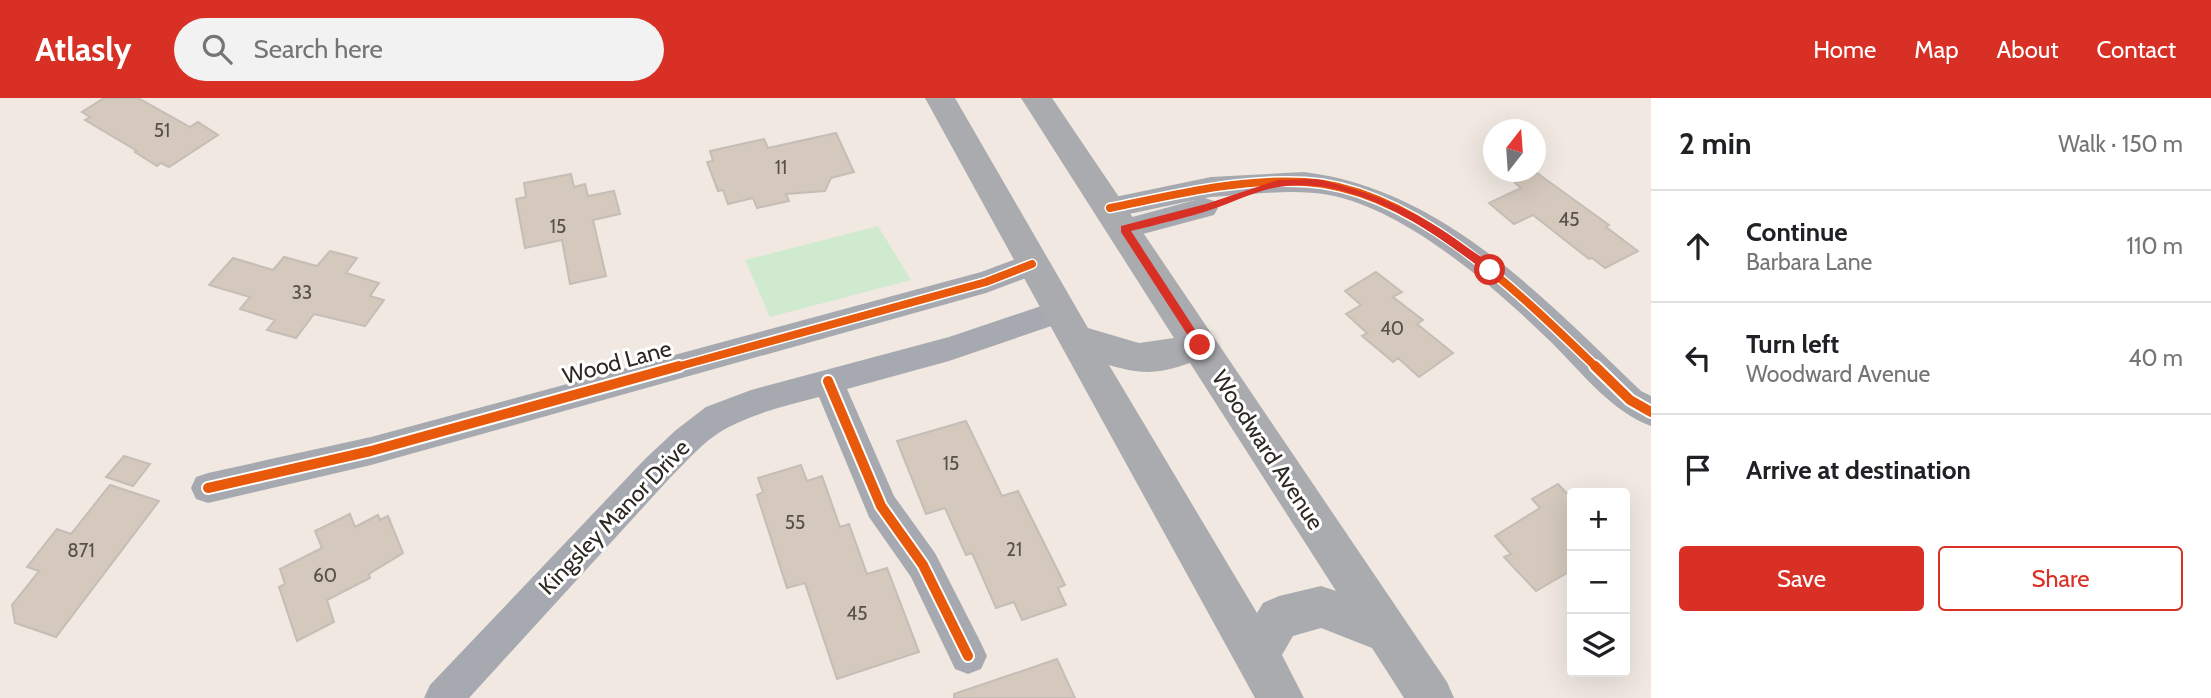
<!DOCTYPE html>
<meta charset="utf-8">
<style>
body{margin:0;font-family:Cabin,sans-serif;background:#f2f2f2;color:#202124}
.controls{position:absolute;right:21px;bottom:21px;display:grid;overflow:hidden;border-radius:7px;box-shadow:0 7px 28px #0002}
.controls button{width:63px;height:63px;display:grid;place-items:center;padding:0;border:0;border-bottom:2px solid #e0e0e0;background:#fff;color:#202124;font:35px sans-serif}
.compass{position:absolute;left:1483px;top:21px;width:63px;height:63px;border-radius:50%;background:#fff;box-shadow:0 7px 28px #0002;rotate:17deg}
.stop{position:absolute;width:21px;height:21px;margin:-16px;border:5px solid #d93025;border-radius:50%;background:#fff}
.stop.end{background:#d93025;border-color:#fff;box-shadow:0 2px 7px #0008}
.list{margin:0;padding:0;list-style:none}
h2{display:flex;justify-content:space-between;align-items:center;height:91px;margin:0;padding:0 28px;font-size:30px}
h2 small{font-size:23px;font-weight:400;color:#757577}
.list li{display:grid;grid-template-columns:46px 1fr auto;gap:21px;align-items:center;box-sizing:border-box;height:112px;padding:0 28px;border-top:2px solid #e0e0e0}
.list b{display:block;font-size:26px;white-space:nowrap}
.list p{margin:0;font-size:23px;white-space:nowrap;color:#757577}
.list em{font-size:23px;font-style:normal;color:#757577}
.actions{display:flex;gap:14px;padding:21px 28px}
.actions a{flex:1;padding:16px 0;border:2px solid #d93025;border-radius:7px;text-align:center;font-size:24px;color:#d93025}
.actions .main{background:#d93025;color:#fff}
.icon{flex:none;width:38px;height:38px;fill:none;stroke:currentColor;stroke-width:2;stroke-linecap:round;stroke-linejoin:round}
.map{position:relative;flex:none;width:1651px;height:600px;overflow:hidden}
header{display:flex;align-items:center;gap:42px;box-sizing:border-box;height:98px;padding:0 35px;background:#d93025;color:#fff}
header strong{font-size:33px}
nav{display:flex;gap:38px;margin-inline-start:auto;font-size:24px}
.search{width:490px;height:63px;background:#f2f2f2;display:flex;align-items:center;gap:18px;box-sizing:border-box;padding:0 24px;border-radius:38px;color:#757577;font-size:26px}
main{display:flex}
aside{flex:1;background:#fff}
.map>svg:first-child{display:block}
.green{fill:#cfeacf}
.building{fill:#d5c8bc;stroke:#c4beb7;stroke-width:2}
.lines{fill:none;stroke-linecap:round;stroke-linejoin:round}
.minor{fill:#a6a9af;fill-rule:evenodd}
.primary{fill:#aaabaf;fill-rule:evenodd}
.cycleway-far1-casing{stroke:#fff;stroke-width:11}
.cycleway-casing{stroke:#fff;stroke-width:14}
.cycleway-far1{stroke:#e8590c;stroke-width:8}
.cycleway{stroke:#e8590c;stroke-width:10}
.route{fill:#d93025}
.labels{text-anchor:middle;stroke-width:6;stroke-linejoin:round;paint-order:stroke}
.number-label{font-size:19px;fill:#585049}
.street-label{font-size:23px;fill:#2e2823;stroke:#fff}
</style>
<header>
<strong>Atlasly</strong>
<div class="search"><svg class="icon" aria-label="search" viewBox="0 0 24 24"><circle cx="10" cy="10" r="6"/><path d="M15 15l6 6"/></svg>Search here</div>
<nav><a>Home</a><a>Map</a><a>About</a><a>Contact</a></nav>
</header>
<main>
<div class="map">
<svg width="1651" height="600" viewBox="0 0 1651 600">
<rect width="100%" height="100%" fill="#f1e9e1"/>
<path class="green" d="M878,128L911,182L770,219L745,162Z"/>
<path class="building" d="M104,0H138L190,29L198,24L218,37L169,69L161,65L157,68L135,54L137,53L85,22L90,19L82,14Z
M836,35L854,74L831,80L825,93L786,96L789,103L757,110L753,100L728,106L723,92L718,93L707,64L713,63L710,53L764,41L768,50Z
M1537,75L1609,127L1606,129L1638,153L1605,170L1592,160L1589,161L1533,117L1514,126L1489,105L1521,90L1515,85Z
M571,76L574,89L585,86L588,98L614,93L620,116L593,122L606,178L570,186L562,142L525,150L516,101L526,99L524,85Z
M330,153L357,160L346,175L379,185L370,198L384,202L365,228L314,216L296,240L267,232L275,222L240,211L250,199L209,187L233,160L273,172L284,159L317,168Z
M1376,174L1402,194L1393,199L1423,222L1417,226L1453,255L1419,279L1398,260L1393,264L1362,238L1367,235L1346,216L1361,207L1345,193Z
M966,323L1002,398L1018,393L1065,487L1058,490L1066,507L1022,522L1014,504L996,510L972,455L966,457L945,410L926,416L897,343Z
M124,358L150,366L133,388L106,379Z
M801,367L807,383L822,378L840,429L849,426L867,476L887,470L919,554L837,581L805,485L787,490L757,397L763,394L758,380Z
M1558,386L1572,401V472L1536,493L1504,459L1511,456L1495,438L1540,410L1532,401Z
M110,387L159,403L56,539L15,525L12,507L39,473L27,469L57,431L71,436Z
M350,416L355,429L378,417L380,422L388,418L403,455L369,476L370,480L327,502L334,524L297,543L279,489L285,486L280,471L322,450L315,433Z
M1057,561L1075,600H954V596Z"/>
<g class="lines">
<path class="minor" d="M1304,74C1443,91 1545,201 1641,293L1651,298V328C1611,313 1583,276 1553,246C1498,192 1406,111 1329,97C1291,90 1249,97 1211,99L1205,100L1214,103L1218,110L1214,117L1124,141L1114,138L1110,131L1114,124L1195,102L1110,120L1100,117L1096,110L1100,103L1110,100L1211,79Z
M1032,155L1042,158L1046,166L1042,174L986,195L371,367L208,405L196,401L191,390L196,379L208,375L371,339L981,174Z
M1059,202L1069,206L1074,214L1069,222L949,263L847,291L894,398L935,455L981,545L987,558L981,571L968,576L955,571L911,479L869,419L819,299C789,307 758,314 731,328C707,339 687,363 669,381L469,600H424L430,587L645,361L676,332L706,309L751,292L949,239Z"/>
<path class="primary" d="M925,0H955L1088,230L1139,245L1174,240L1021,0H1052L1447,584L1454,600H1404L1372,550L1321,530L1293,538L1282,557L1304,600H1255ZM1190,265L1336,493L1321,488L1279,498L1263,505L1257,515L1109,267C1143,277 1157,276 1190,265Z"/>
<defs>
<path id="cycleway-far1" d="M1110,110C1174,97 1240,80 1305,84C1415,90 1522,198 1597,270
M673,270L986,184L1032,166"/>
<path id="cycleway" d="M1595,268L1630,302L1651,314
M828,283L881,408L923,467L968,558
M208,390L371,353L679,268"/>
</defs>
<use href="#cycleway-far1" class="cycleway-far1-casing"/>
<use href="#cycleway" class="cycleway-casing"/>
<use href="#cycleway-far1" class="cycleway-far1"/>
<use href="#cycleway" class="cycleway"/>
</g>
<path class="route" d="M1316,81C1371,93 1420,114 1465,148C1475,155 1488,162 1495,172L1490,176L1486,174C1429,131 1356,77 1279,89C1258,92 1234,104 1213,111C1187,120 1158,126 1131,133L1205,247L1200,251L1196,250L1121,134V128L1206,106L1278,82Z"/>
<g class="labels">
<g class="number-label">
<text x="162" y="39">51</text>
<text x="781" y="76">11</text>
<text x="1569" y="128">45</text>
<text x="558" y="135">15</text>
<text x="302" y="201">33</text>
<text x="1392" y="237">40</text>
<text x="951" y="372">15</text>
<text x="795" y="431">55</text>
<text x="1014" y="458">21</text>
<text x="81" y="459">871</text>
<text x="325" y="484">60</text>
<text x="857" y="522">45</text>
</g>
<g class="street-label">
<text transform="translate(617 264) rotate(-15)" y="8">Wood Lane</text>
<text transform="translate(1268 352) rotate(57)" y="8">Woodward Avenue</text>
<text transform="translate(614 419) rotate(-46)" y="8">Kingsley Manor Drive</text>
</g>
</g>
</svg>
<div class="controls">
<button>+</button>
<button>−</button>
<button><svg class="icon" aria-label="layers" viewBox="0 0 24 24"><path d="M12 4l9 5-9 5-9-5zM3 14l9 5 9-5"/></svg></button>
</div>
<svg class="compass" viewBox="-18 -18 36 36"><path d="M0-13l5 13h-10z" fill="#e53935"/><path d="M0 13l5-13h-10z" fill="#757577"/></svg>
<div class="stop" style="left:1490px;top:172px"></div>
<div class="stop end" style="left:1200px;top:247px"></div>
</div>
<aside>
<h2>2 min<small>Walk · 150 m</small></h2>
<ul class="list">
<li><svg class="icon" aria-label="ahead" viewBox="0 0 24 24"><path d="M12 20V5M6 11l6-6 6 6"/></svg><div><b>Continue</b><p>Barbara Lane</p></div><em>110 m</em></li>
<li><svg class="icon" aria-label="left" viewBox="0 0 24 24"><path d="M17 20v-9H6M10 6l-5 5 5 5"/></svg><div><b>Turn left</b><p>Woodward Avenue</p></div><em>40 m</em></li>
<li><svg class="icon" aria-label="arrive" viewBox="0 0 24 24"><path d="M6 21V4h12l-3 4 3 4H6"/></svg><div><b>Arrive at destination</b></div></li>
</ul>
<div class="actions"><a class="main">Save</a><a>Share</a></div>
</aside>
</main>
